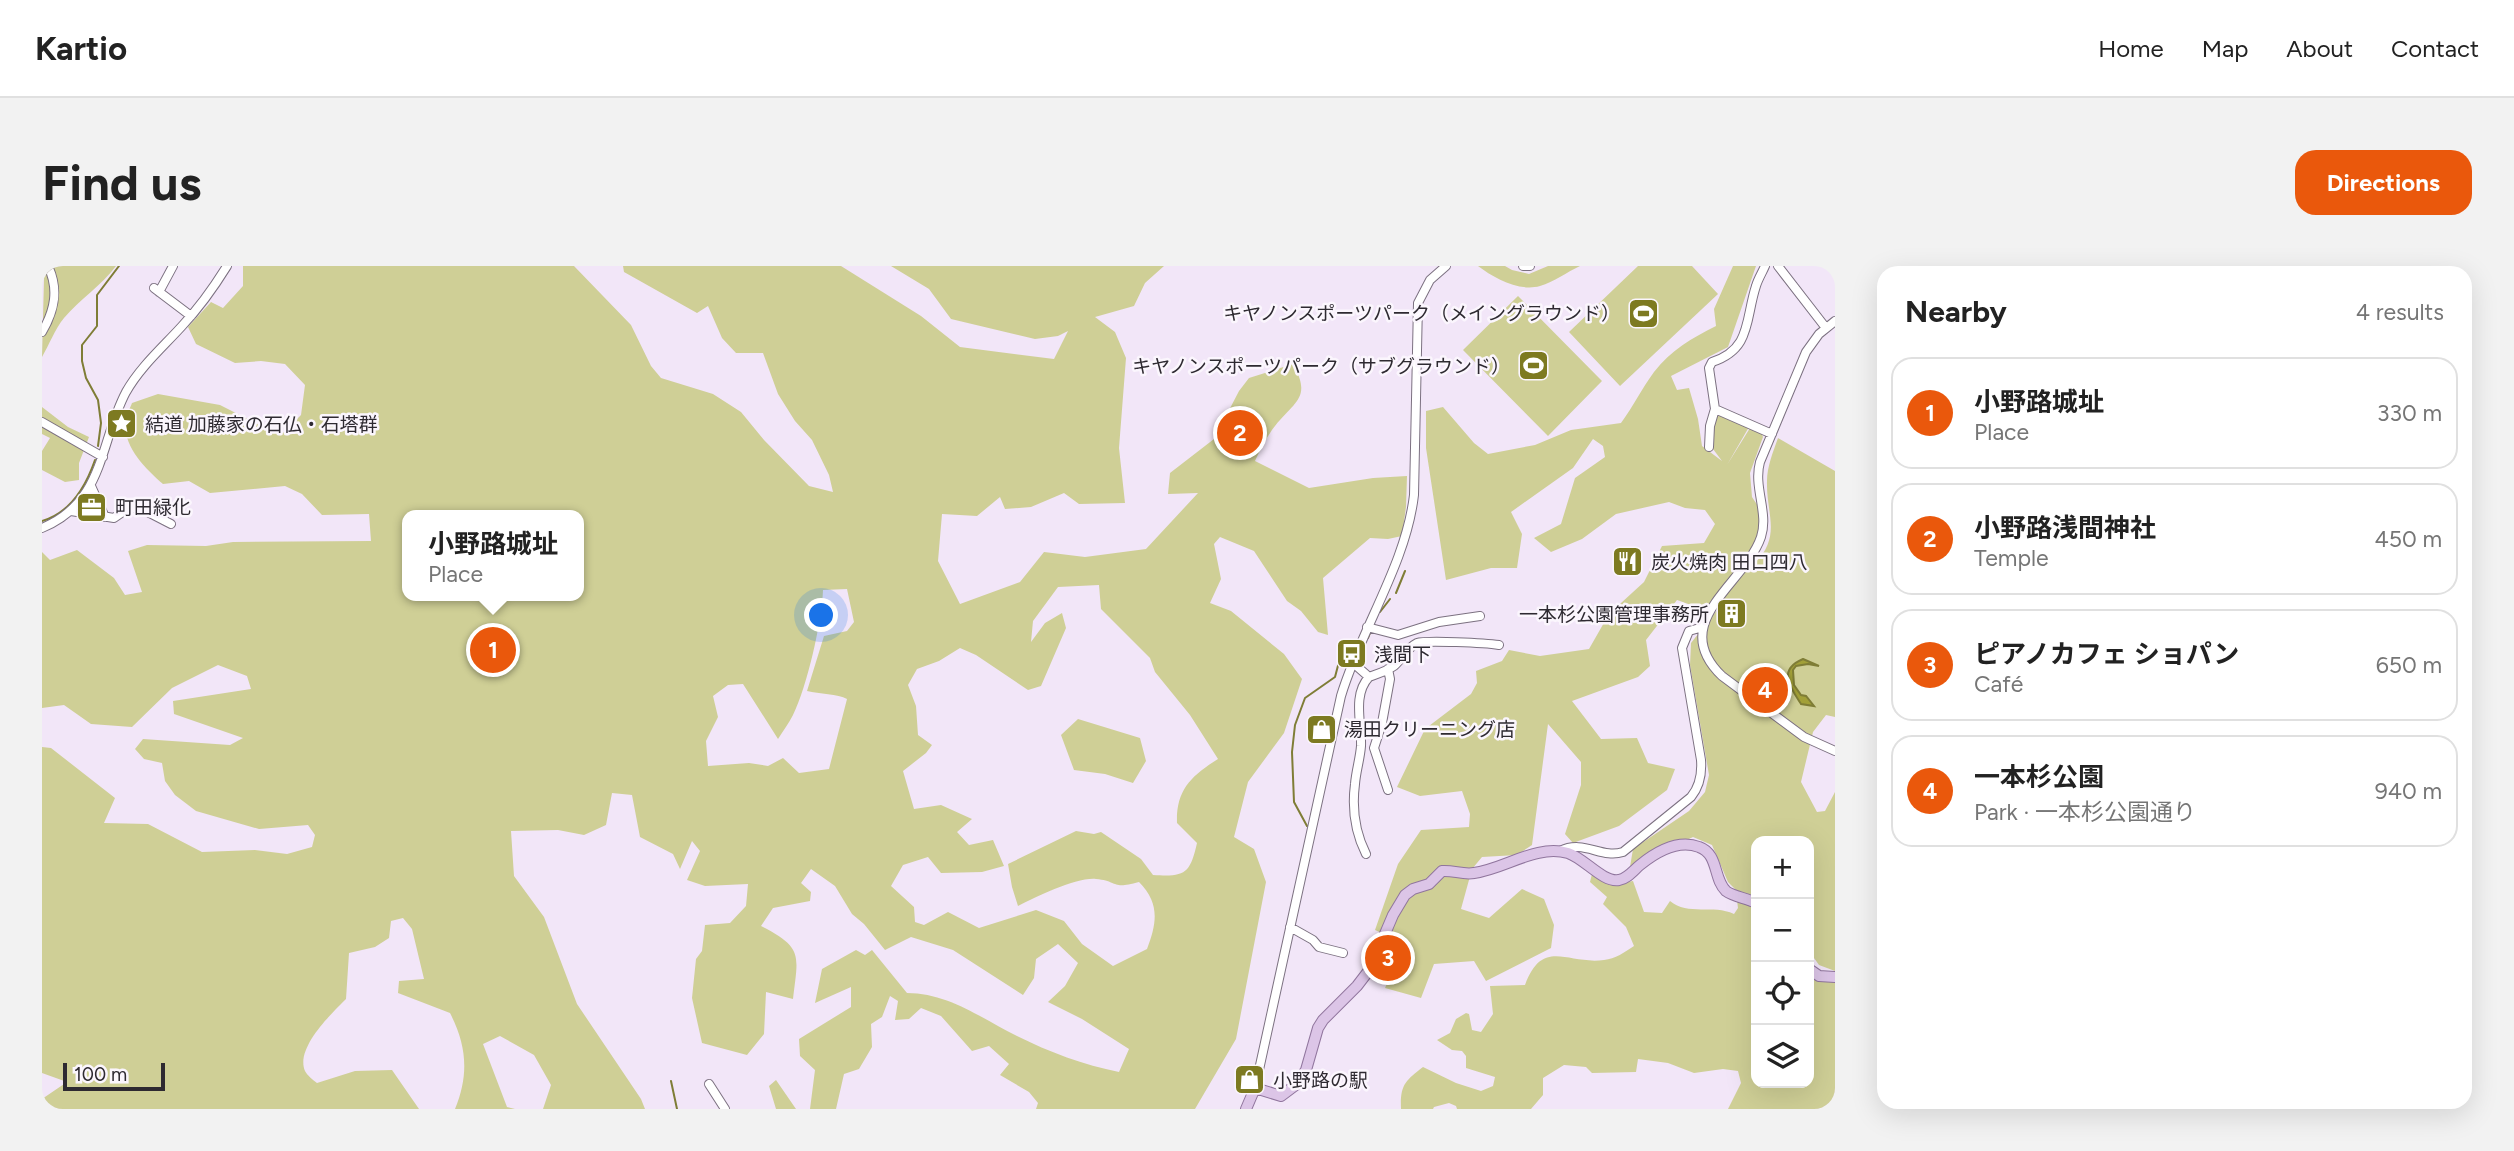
<!DOCTYPE html>
<meta charset="utf-8">
<style>
body{margin:0;font-family:Figtree,"Noto Sans JP",sans-serif;background:#f2f2f2;color:#222}
.controls{position:absolute;right:21px;bottom:21px;display:grid;overflow:hidden;border-radius:14px;box-shadow:0 7px 28px #0002}
.controls button{width:63px;height:63px;display:grid;place-items:center;padding:0;border:0;border-bottom:2px solid #e0e0e0;background:#fff;color:#222;font:35px sans-serif}
.scale{position:absolute;left:21px;bottom:18px;width:102px;box-sizing:border-box;padding-left:7px;border:4px solid #2e2a31;border-top:0;font-size:19px;line-height:24px;white-space:nowrap;color:#2e2a31;-webkit-text-stroke:5px #fbf6fd;paint-order:stroke}
.you{position:absolute;left:780px;top:350px;width:24px;height:24px;margin:-18px;border:5px solid #fff;border-radius:50%;background:#1a73e8;box-shadow:0 0 0 10px #1a73e833}
.badge{display:grid;place-items:center;width:46px;height:46px;border-radius:50%;background:#ea580c;color:#fff;font-size:23px;font-weight:700}
.pin{position:absolute;translate:-50% -50%;border:4px solid #fff;box-shadow:0 2px 7px #0006}
.popup{position:absolute;left:360px;top:244px;width:182px;height:91px;box-sizing:border-box;display:grid;place-content:center;border-radius:14px;background:#fff;filter:drop-shadow(0 2px 5px #0005);font-size:23px;white-space:nowrap;color:#767676}
.popup b{font-size:26px;color:#222}
.popup::after{content:'';position:absolute;left:50%;top:100%;margin-left:-14px;border:14px solid transparent;border-top-color:#fff}
.list{margin:0;padding:0;list-style:none}
h2{display:flex;justify-content:space-between;align-items:center;height:91px;margin:0;padding:0 28px;font-size:30px}
h2 small{font-size:23px;font-weight:400;color:#767676}
.list li{display:grid;grid-template-columns:46px 1fr auto;gap:21px;align-items:center;box-sizing:border-box;height:112px;margin:0 14px 14px;padding:0 14px;border:2px solid #e0e0e0;border-radius:21px}
.list b{display:block;font-size:26px;white-space:nowrap}
.list p{margin:0;font-size:23px;white-space:nowrap;color:#767676}
.list em{font-size:23px;font-style:normal;color:#767676}
.icon{flex:none;width:38px;height:38px;fill:none;stroke:currentColor;stroke-width:2;stroke-linecap:round;stroke-linejoin:round}
.map{position:relative;flex:none;width:1793px;height:843px;overflow:hidden;border-radius:21px}
header{display:flex;align-items:center;gap:42px;box-sizing:border-box;height:98px;padding:0 35px;background:#fff;border-bottom:2px solid #e0e0e0}
header strong{font-size:33px}
nav{display:flex;gap:38px;margin-inline-start:auto;font-size:24px}
.intro{display:flex;align-items:center;justify-content:space-between;box-sizing:border-box;height:168px;padding:0 42px}
h1{margin:0;font-size:49px}
.button{padding:18px 32px;border-radius:21px;background:#ea580c;color:#fff;font-size:24px;font-weight:700}
main{display:flex;gap:42px;padding:0 42px}
aside{flex:1;background:#fff;border-radius:21px;box-shadow:0 7px 28px #0002}
.map>svg:first-child{display:block}
.green{fill:#cfcf96;fill-rule:evenodd}
.water{fill:#a2a038;stroke:#7f7d36;stroke-width:2}
.lines{fill:none;stroke-linecap:round;stroke-linejoin:round}
.stream{stroke:#7f7d36;stroke-width:2}
.minor-casing{stroke:#7c7181;stroke-width:10}
.major-casing{stroke:#90759d;stroke-width:12}
.minor{stroke:#fff;stroke-width:8}
.major{stroke:#dcc5e7;stroke-width:10}
.labels{text-anchor:middle;stroke-width:5;stroke-linejoin:round;paint-order:stroke}
.poi-label{font-size:19px;fill:#2e2a31;stroke:#fbf6fd;text-anchor:start}
</style>
<header>
<strong>Kartio</strong>
<nav><a>Home</a><a>Map</a><a>About</a><a>Contact</a></nav>
</header>
<div class="intro"><h1>Find us</h1><a class="button">Directions</a></div>
<main>
<div class="map">
<svg width="1793" height="843" viewBox="0 0 1793 843">
<rect width="100%" height="100%" fill="#f2e6f8"/>
<path class="green" d="M0,0H74C59,20 38,33 22,52C13,63 7,79 0,91L2,12Z
M201,0H532L589,59L609,100L619,112L671,128L699,146L722,174L767,220L791,226L787,209L770,174L753,155L736,128L721,87H694L680,72L666,40L655,47L582,6L581,0H799L879,50L918,81L1012,93L1026,65L1016,70L993,73L909,53L887,23L849,0H1122L1103,17L1092,40L1053,51L1073,66L1084,92L1077,182L1083,237L1037,238L1022,227L989,241L963,243L958,231L935,250L900,248L896,295L918,338L978,316L1002,286L1043,291L1104,283L1156,227L1126,228L1128,207L1172,173L1197,125L1207,112L1251,98C1270,132 1253,135 1233,160C1225,170 1218,184 1213,195L1267,222L1331,212L1365,210L1364,241L1360,270L1346,273L1328,272L1281,312L1286,369L1276,366L1259,345L1245,335L1212,285L1178,271L1172,278L1179,313L1168,337L1189,345L1242,388L1260,413L1242,467L1206,516L1192,571L1212,583L1224,616L1194,773L1153,843H994L996,837L987,826L958,809L967,798L947,780L930,785L899,750L879,742L867,753L853,754L856,735L848,730L840,751L829,758L830,781L817,803L802,808L794,843H768L773,804L758,790L757,773L809,741V721L773,737L780,703L814,684L823,689L830,684L865,727C906,727 939,752 975,770C1007,786 1042,799 1077,806L1087,783L1040,753L1006,736L1023,720L1036,697L1016,678L994,693L992,712L981,729L911,684L869,671L843,684L822,658L810,648L793,620L769,603L759,617L769,626L768,635L731,642L719,660C762,682 756,689 751,733L724,726L722,768L705,789L660,777L650,732L654,693L660,685L663,659L688,657L704,640L706,618L663,620L645,614L658,585L650,575L638,603L631,588L598,571L590,529L570,527L564,559L542,569L516,564L469,565L472,610L502,651L535,738L599,833L603,843H501L509,819L492,789L458,770L441,778L465,841L473,843H413C427,809 425,780 408,747L356,727L357,715L382,713L370,663L361,652L349,655L347,672L333,681L307,687L304,733C290,747 253,782 263,805C265,809 271,814 275,817L313,805L350,804L377,843H0V833L25,816L0,807V481L9,482L73,532L62,557L106,558L160,586L213,584L245,588L270,581L273,569L266,559L217,563L154,545L133,529L123,515L120,497L102,493L93,483L101,473L188,479L201,472L132,448L131,435L209,423L205,410L176,399L130,422L90,461L49,458L22,439L0,442V286L8,294L35,284L72,312L83,329L100,326L86,285L105,279L164,280L191,276L329,275L327,248L280,249L260,228L243,220L168,227L147,215L121,218C104,203 83,183 83,158C82,152 88,143 90,137L116,128L178,139L229,165L241,167L259,149L263,119L243,98L219,95L193,97L154,78L146,61L169,36L181,42L201,20ZM365,249H537V330H365ZM1057,319L1059,343L1108,392L1113,406L1148,449L1176,493C1149,510 1134,524 1135,557L1155,577C1148,608 1143,611 1111,609L1099,593L1059,566L1052,568L1034,565L966,598L970,621L976,640C994,631 1035,611 1054,613C1077,615 1069,624 1097,616C1118,637 1115,657 1105,683L1071,700L1040,678L1022,655L994,644L937,662L906,646L882,659L873,656L872,641L849,620L861,599L886,591L899,607L940,606L962,600L951,574L927,579L915,566L930,553L899,539L872,543L861,505L884,487L890,479L876,469L874,440L866,419L875,403L897,395L918,382L934,389L986,424L999,420L1024,362L1020,347L1003,357L989,376L991,355L1016,321ZM805,323L812,356L805,365L782,370L765,425C777,428 796,428 805,433L787,503L757,507L741,492L726,500L707,497L666,500L664,475L676,451L671,430L686,419L701,418L736,473C741,465 747,457 751,449C765,421 780,355 781,324Z
M1436,0H1463L1470,4L1487,8L1506,0H1538C1525,6 1512,16 1498,20C1477,26 1452,12 1436,0Z
M1596,0H1650L1676,28L1578,120L1527,66Z
M1691,0H1714L1686,81L1629,110L1635,124L1647,122L1656,153L1660,180L1680,195L1668,179L1674,148L1707,161L1685,199L1708,162L1719,166L1721,171L1708,207L1710,231L1716,240L1719,258L1713,297C1740,270 1724,248 1725,215C1725,201 1731,186 1736,172L1793,205V451L1784,449L1771,466L1759,516L1775,546L1783,545L1793,526V705L1777,699L1767,685V575H1714V630L1695,625L1686,616L1670,579L1651,571L1588,601L1591,583L1647,545L1663,526L1667,509L1648,399L1649,377L1683,334C1663,345 1658,342 1635,334L1604,374L1608,400L1596,411L1530,435L1559,473L1595,472L1606,497L1633,503L1625,524L1577,560L1531,577L1523,568L1539,519V496L1506,458L1490,579L1475,589L1440,591L1430,603L1419,643L1447,652L1480,623L1502,633L1512,659L1509,682L1444,715L1432,695L1392,698L1379,732L1343,722L1359,686L1346,670L1333,664L1356,598L1379,564L1427,561L1428,548L1420,525L1378,530L1355,521L1383,463L1429,428L1435,417L1434,405L1460,395L1467,384L1498,390L1547,383L1567,348L1602,316L1620,280L1662,277L1673,258L1663,244L1643,242L1627,236L1574,248L1540,273L1509,286L1492,272L1519,258L1533,212L1563,191L1561,180L1551,173L1531,202L1469,246L1480,268L1475,302H1449L1404,314L1384,182V145L1401,141L1432,177L1446,188L1493,179L1529,164L1579,157C1591,141 1600,122 1612,106C1629,84 1650,72 1674,60L1672,43Z
M1476,30L1560,115L1506,170L1421,84Z
M0,141L26,161L47,171L37,197V214L23,216L0,204V185L8,172L0,168Z
M1036,453L1098,472L1104,495L1091,517L1063,508L1032,504L1019,469Z
M1550,608L1569,619L1591,615L1602,646L1620,647L1628,635C1646,650 1671,638 1692,648L1696,642L1695,634L1714,643V817H1767V701L1793,715V843H1686L1699,817L1696,805L1681,803L1652,807L1626,797L1596,793L1594,806L1550,807L1544,801L1522,799L1501,812V829L1489,843H1415L1414,840L1407,837L1392,841L1391,843H1359C1358,819 1363,815 1381,801L1414,817L1439,825L1451,820L1453,811L1424,802V790L1420,785L1410,784L1395,774L1408,767L1414,753L1424,747L1427,748L1430,764L1439,766L1451,748L1448,720L1483,719C1501,671 1525,699 1562,694C1573,693 1583,686 1592,680L1584,661L1561,638L1565,631L1548,616Z
M734,814L754,843H734L727,820Z"/>
<path class="water" d="M1761,393L1777,400L1766,398L1754,400L1751,404L1752,419L1759,429L1764,430L1772,440L1759,438C1748,421 1735,404 1761,393Z"/>
<g class="lines">
<path class="stream" d="M56,180L59,157L56,134L44,112L40,95V79L55,60V29L77,0
M0,255C28,247 44,220 53,194
M1354,327L1363,305
M1338,346L1348,333
M1326,372L1328,367
M1265,560L1252,536L1250,486L1253,459L1263,432L1293,411L1298,392L1301,390
M629,815L635,843"/>
<defs>
<path id="minor" d="M1481,0H1488
M1723,0C1720,7 1716,13 1714,20C1703,53 1710,83 1670,96L1667,102L1673,143L1730,168
M1736,0L1784,62
M112,22L149,50
M117,26L131,0
M1793,55L1777,68L1764,86L1718,196C1711,221 1727,247 1719,271C1703,318 1624,356 1680,410L1762,471L1793,485
M0,66C13,44 17,23 6,0
M0,156L61,191
M1667,181L1668,160L1673,143
M49,220L63,251
M29,245L72,252L85,243L96,241L129,258
M0,262C63,236 57,177 84,126C98,101 121,81 140,60C157,42 172,21 185,0
M1325,361L1356,369L1397,356L1438,350
M1310,396L1327,411C1335,408 1345,405 1352,400C1360,393 1365,382 1375,377C1384,374 1444,377 1457,379
M1346,524L1332,482L1340,457L1348,413L1346,403
M1518,585C1542,573 1559,593 1581,586L1649,531C1658,520 1660,507 1659,494L1640,382L1647,365L1661,361
M1324,588C1313,566 1310,541 1313,518C1314,505 1318,493 1319,480C1320,458 1310,429 1327,411
M1248,661L1271,674L1277,681L1301,687
M667,818L683,843
M1213,822L1299,430C1319,363 1364,298 1372,229L1376,37L1388,14L1404,0"/>
<path id="major" d="M1767,703L1777,710L1793,711
M1204,843L1213,822L1239,830L1255,818L1264,804L1276,762L1281,754L1315,720L1328,703L1351,649L1363,629L1371,623L1387,618L1400,605C1411,604 1421,609 1432,607C1463,603 1494,578 1526,587C1542,592 1561,617 1577,614C1585,613 1592,604 1598,599C1614,586 1636,573 1657,581C1677,588 1671,613 1684,625C1692,631 1705,632 1714,637"/>
</defs>
<use href="#minor" class="minor-casing"/>
<use href="#major" class="major-casing"/>
<use href="#minor" class="minor"/>
<use href="#major" class="major"/>
</g>
<defs>
<symbol id="stadium-square" viewBox="-11 -11 22 22"><rect x="-9" y="-9" width="18" height="18" rx="4" fill="#7d7a21" stroke="#fbf6fd"/><path d="M0-5a6.5 5 0 1 0 0 10a6.5 5 0 1 0 0-10ZM-3.5-1.8h7v3.6h-7Z" fill="#fff"/></symbol>
<symbol id="sight-square" viewBox="-11 -11 22 22"><rect x="-9" y="-9" width="18" height="18" rx="4" fill="#7d7a21" stroke="#fbf6fd"/><path d="M0-6L1.8-2.2L6-1.7L2.9 1.2L3.7 5.4L0 3.3L-3.7 5.4L-2.9 1.2L-6-1.7L-1.8-2.2Z" fill="#fff"/></symbol>
<symbol id="office-square" viewBox="-11 -11 22 22"><rect x="-9" y="-9" width="18" height="18" rx="4" fill="#7d7a21" stroke="#fbf6fd"/><path d="M-6-3h4V-5.5h4V-3h4V5H-6ZM-1-4.5V-3h2v-1.5ZM-6 0V1H6V0Z" fill="#fff"/></symbol>
<symbol id="restaurant-square" viewBox="-11 -11 22 22"><rect x="-9" y="-9" width="18" height="18" rx="4" fill="#7d7a21" stroke="#fbf6fd"/><path d="M-5-6h1v4h1v-4h1v4h1v-4h1v5L-1.5 .5V6h-2V.5L-5-1ZM5-6V6H3V1.5H1.5Q1.5-4 5-6Z" fill="#fff"/></symbol>
<symbol id="building-square" viewBox="-11 -11 22 22"><rect x="-9" y="-9" width="18" height="18" rx="4" fill="#7d7a21" stroke="#fbf6fd"/><path d="M-4-6H4V6H1V3H-1V6H-4ZM-2.5-4.3h1.7v1.8h-1.7ZM.8-4.3h1.7v1.8H.8ZM-2.5-1h1.7V.8h-1.7ZM.8-1h1.7V.8H.8Z" fill="#fff"/></symbol>
<symbol id="bus-square" viewBox="-11 -11 22 22"><rect x="-9" y="-9" width="18" height="18" rx="4" fill="#7d7a21" stroke="#fbf6fd"/><path d="M-5-6H5V4H4V6H2V4H-2V6H-4V4H-5ZM-3.5-4V0h7V-4ZM-3.5 1.2v1.5H-2V1.2ZM2 1.2v1.5H3.5V1.2Z" fill="#fff"/></symbol>
<symbol id="shop-square" viewBox="-11 -11 22 22"><rect x="-9" y="-9" width="18" height="18" rx="4" fill="#7d7a21" stroke="#fbf6fd"/><path d="M-5-2.5h2.3a2.7 3.5 0 0 1 5.4 0H5L5.5 6h-11ZM-1.5-2.5h3a1.5 2.3 0 0 0-3 0Z" fill="#fff"/></symbol>
</defs>
<g fill-rule="evenodd">
<use href="#stadium-square" x="1584" y="30" width="35" height="35"/>
<use href="#stadium-square" x="1474" y="82" width="35" height="35"/>
<use href="#sight-square" x="62" y="140" width="35" height="35"/>
<use href="#office-square" x="32" y="224" width="35" height="35"/>
<use href="#restaurant-square" x="1568" y="278" width="35" height="35"/>
<use href="#building-square" x="1672" y="330" width="35" height="35"/>
<use href="#bus-square" x="1292" y="370" width="35" height="35"/>
<use href="#shop-square" x="1262" y="446" width="35" height="35"/>
<use href="#shop-square" x="1190" y="796" width="35" height="35"/>
</g>
<g class="labels">
<g class="poi-label">
<text x="1578" y="54" text-anchor="end">キヤノンスポーツパーク（メイングラウンド）</text>
<text x="1468" y="107" text-anchor="end">キヤノンスポーツパーク（サブグラウンド）</text>
<text x="103" y="165">結道 加藤家の石仏・石塔群</text>
<text x="73" y="248">町田緑化</text>
<text x="1609" y="303">炭火焼肉 田口四八</text>
<text x="1667" y="355" text-anchor="end">一本杉公園管理事務所</text>
<text x="1332" y="395">浅間下</text>
<text x="1302" y="470">湯田クリーニング店</text>
<text x="1231" y="821">小野路の駅</text>
</g>
</g>
</svg>
<div class="controls">
<button>+</button>
<button>−</button>
<button><svg class="icon" aria-label="locate" viewBox="0 0 24 24"><circle cx="12" cy="12" r="6"/><path d="M12 2v4M12 18v4M2 12h4M18 12h4"/></svg></button>
<button><svg class="icon" aria-label="layers" viewBox="0 0 24 24"><path d="M12 4l9 5-9 5-9-5zM3 14l9 5 9-5"/></svg></button>
</div>
<div class="scale">100 m</div>
<div class="you"></div>
<div class="pin badge" style="left:451px;top:384px">1</div>
<div class="popup"><b>小野路城址</b>Place</div>
<div class="pin badge" style="left:1198px;top:167px">2</div>
<div class="pin badge" style="left:1346px;top:692px">3</div>
<div class="pin badge" style="left:1723px;top:424px">4</div>
</div>
<aside>
<h2>Nearby<small>4 results</small></h2>
<ul class="list">
<li><span class="badge">1</span><div><b>小野路城址</b><p>Place</p></div><em>330 m</em></li>
<li><span class="badge">2</span><div><b>小野路浅間神社</b><p>Temple</p></div><em>450 m</em></li>
<li><span class="badge">3</span><div><b>ピアノカフェ ショパン</b><p>Café</p></div><em>650 m</em></li>
<li><span class="badge">4</span><div><b>一本杉公園</b><p>Park · 一本杉公園通り</p></div><em>940 m</em></li>
</ul>
</aside>
</main>
